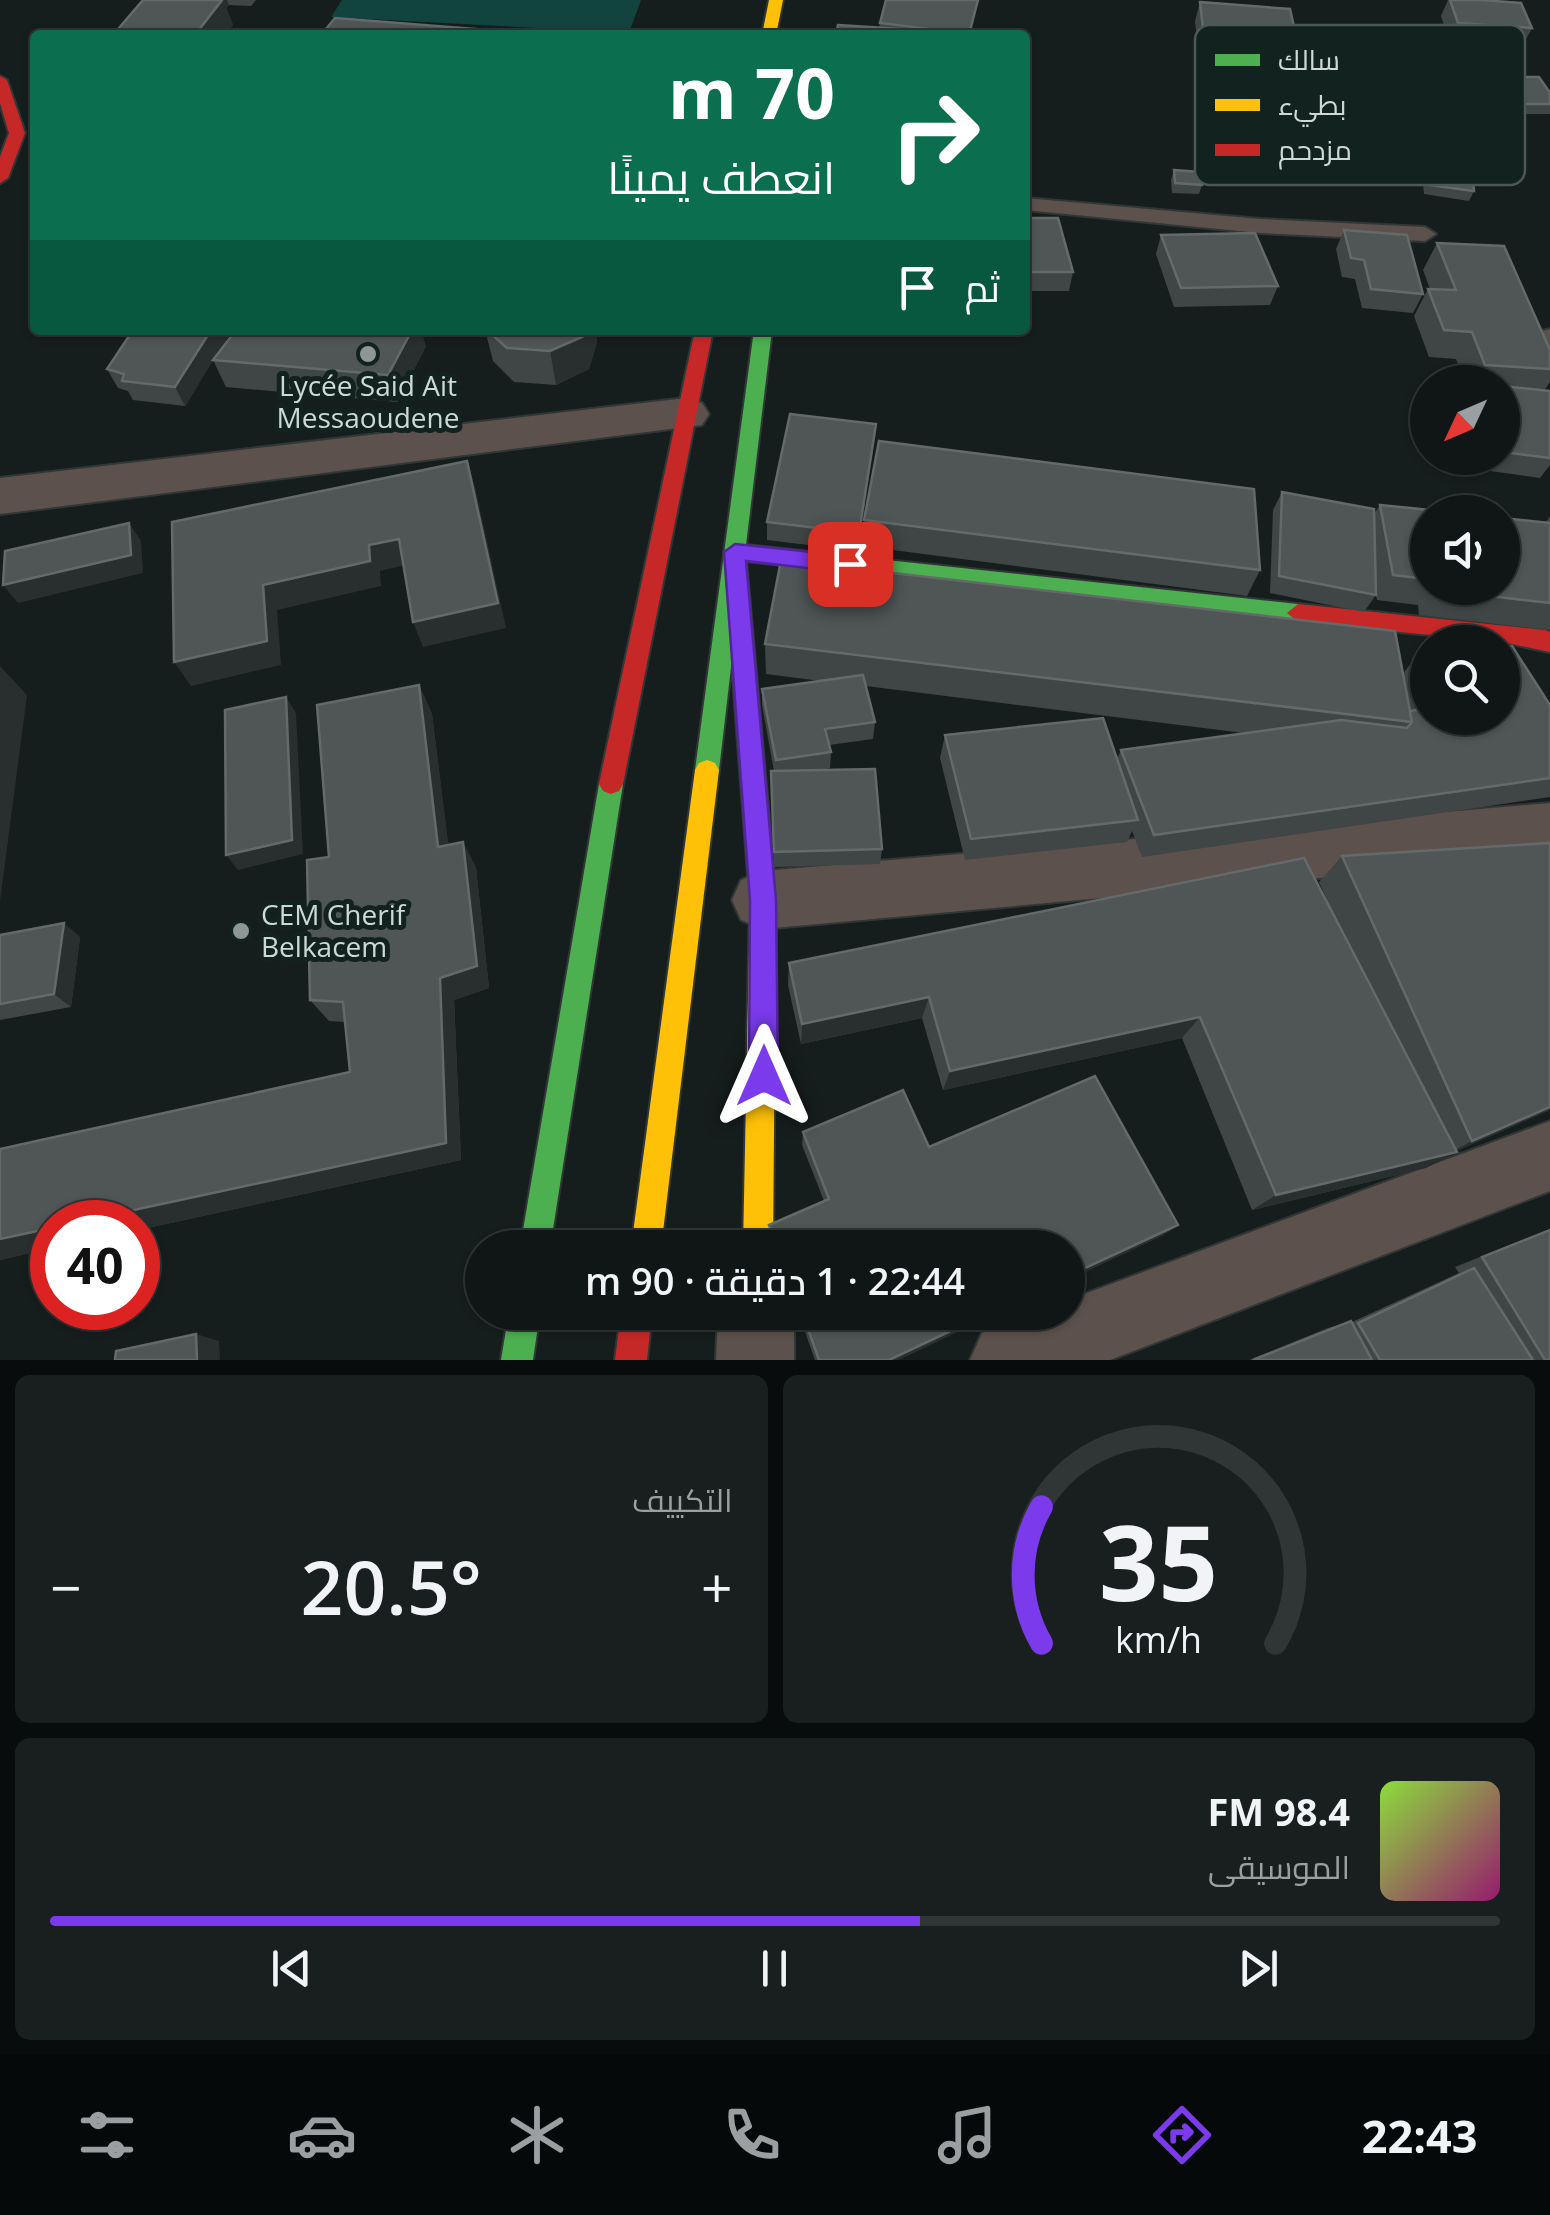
<!DOCTYPE html>
<html lang="ar">
<meta charset="utf-8">
<style>
:root{--surface:#101616;--page:#191f1f;--text:#f1f3f6;--muted:#9c9fa1;--line:#303535;--accent:#7c3aed}
body{margin:0;font-family:"Open Sans",Cairo,sans-serif;background:var(--page);color:var(--text);direction:rtl;height:100vh;display:flex;flex-direction:column;font-size:38px;white-space:nowrap}
*{box-sizing:border-box;margin:0}
p{font-size:32px;color:var(--muted)}
.icon{flex:none;width:55px;height:55px;fill:none;stroke:currentColor;stroke-width:2;stroke-linecap:round;stroke-linejoin:round}
.map{position:relative;height:1360px;overflow:hidden;direction:ltr}
.side{display:flex;flex-direction:column;gap:15px;padding:15px;background:#090c0c;flex:1}
.side>*{flex:none}
.banner{position:absolute;left:30px;top:30px;width:1000px;height:305px;border-radius:10px;box-shadow:0 2px 8px #0004,0 0 0 2px var(--line);direction:rtl;background:#0b6e4f;color:#fff;overflow:hidden}
.needle{width:65px;rotate:226deg}
.tools{position:absolute;left:1410px;top:365px;display:grid;gap:20px}
.tools a{display:grid;place-items:center;width:110px;height:110px;border-radius:50%;background:var(--surface);box-shadow:0 2px 8px #0004,0 0 0 2px var(--line);font-size:50px}
.speed{position:absolute;left:30px;top:1200px;display:flex;gap:20px;font-size:50px;font-weight:700;text-align:center}
.speed>*{display:grid;place-content:center;width:130px;height:130px;border-radius:50%;background:var(--surface);box-shadow:0 2px 8px #0004,0 0 0 2px var(--line);line-height:1}
.speed .limit{border:15px solid #d22;background:#fff;color:#111}
.pin{position:absolute;display:grid;place-items:center;width:85px;height:85px;color:#fff;margin:-42px;border-radius:20px;box-shadow:0 5px 15px #0006}
.me{position:absolute;width:110px;margin:-55px;rotate:0deg;stroke-linejoin:round;filter:drop-shadow(0 0 8px #0008)}
.turn{display:flex;align-items:center;gap:35px;height:210px;padding:0 30px;font-size:45px}
.turn .icon{width:130px;height:130px;stroke-width:2.5}
.turn b{display:block;font-size:70px;line-height:85px}
.then{display:flex;align-items:center;height:95px;padding:0 30px;background:#0003;gap:20px;font-size:38px}
.big{font-size:75px;font-weight:600;line-height:1.1}
.side .card{flex:1;display:flex;flex-direction:column;justify-content:center;gap:15px;min-width:0;padding:0 35px;border-radius:15px;background:var(--page)}
.side .dial{align-items:center;gap:0}
.dial svg{height:260px;overflow:visible;fill:none;stroke:var(--line);stroke-width:7;stroke-linecap:round;text-anchor:middle}
.dial text{fill:var(--text);stroke:none}
.song{display:flex;align-items:center;gap:30px}
.cover{width:120px;height:120px;border-radius:15px;background:linear-gradient(135deg,hsl(90 70% 55%),hsl(320 70% 35%))}
.played{height:10px;border-radius:5px;background:linear-gradient(90deg,var(--accent) 60%,var(--line) 60%)}
.keys{display:flex;justify-content:space-around;direction:ltr}
.heat{display:flex;justify-content:space-between;align-items:center;font-size:55px;direction:ltr}
.side .tiles{flex:1;display:grid;gap:15px;grid-template-columns:1fr 1fr}
.card:last-child{grid-column:span 2}
.trip{position:absolute;left:465px;top:1230px;width:620px;height:100px;border-radius:50px;background:var(--surface);box-shadow:0 2px 8px #0004,0 0 0 2px var(--line);font-weight:600;line-height:100px;text-align:center;direction:rtl}
.tab-bar{display:flex;height:160px;justify-content:space-around;align-items:center;background:#060909;color:var(--muted)}
.tab-bar .icon{width:70px;height:70px}
.tab-bar .selected{color:var(--accent)}
.tab-bar b{font-size:45px;color:var(--text)}
.map>svg:first-child{display:block}
.green{fill:#11443f}
.lines{fill:none;stroke-linecap:round;stroke-linejoin:round}
.lane-casing{stroke:#313736;stroke-width:4}
.street-casing{stroke:#313736;stroke-width:4}
.fast-casing{stroke:#313736;stroke-width:4}
.slow-casing{stroke:#313736;stroke-width:4}
.jam-casing{stroke:#313736;stroke-width:4}
.lane{fill:#5d514d;fill-rule:evenodd}
.street{fill:#5d514d;fill-rule:evenodd}
.fast{fill:#4caf50;fill-rule:evenodd}
.slow{fill:#ffc107;fill-rule:evenodd}
.jam{fill:#c62828;fill-rule:evenodd}
.wall{fill:#404645}
.shaded-wall{fill:#292f2e}
.building{fill:#4f5655;stroke:#636a69;stroke-width:2.5}
.route{fill:#7c3aed;stroke:#51269a;stroke-width:2.5}
.poi-dot{fill:#8e9795;stroke:#12221f;stroke-width:4}
.labels{text-anchor:middle;stroke-width:10;stroke-linejoin:round;paint-order:stroke}
.poi-label{font-size:28px;fill:#ced8d6;stroke:#12221f}
.key{fill:#12221f;stroke:#4a5956;stroke-width:2.5}
.key-label{font-size:28px;fill:#ced8d6}
</style>
<div class="map">
<svg width="1550" height="1360" viewBox="0 0 1550 1360">
<rect width="100%" height="100%" fill="#161e1d"/>
<!-- green -->
<path class="green" d="M 342,0 L 641,0 L 629,33 L 331,17 Z"/>
<g class="lines">
<!-- lane casing -->
<g class="lane-casing">
<path id="lane" d="M 1025,198 L 1260,219 L 1425,227 L 1436,234 L 1425,241 L 1260,233 L 1025,210 Z"/>
</g>
<!-- street casing -->
<g class="street-casing">
<g id="street">
<path d="M 1550,329 L 1550,359 L 1534,355 L 1528,345 L 1534,333 Z"/>
<path d="M 686,398 L 702,403 L 709,414 L 702,425 L 0,514 L 0,478 Z"/>
<path d="M 1550,803 L 1550,857 L 763,929 L 741,920 L 732,900 L 741,880 L 763,871 Z"/>
<path d="M 1550,1121 L 1550,1191 L 1110,1360 L 970,1360 L 982,1333 C 1014,1319 1032,1312 1068,1312 L 1068,1300 Z"/>
<path d="M 718,1312 L 794,1312 L 794,1360 L 716,1360 Z"/>
</g>
</g>
<!-- fast casing -->
<g class="fast-casing">
<g id="fast">
<path d="M 754,330 L 772,330 L 746,545 L 1298,604 L 1309,613 L 1298,622 L 746,561 L 760,718 L 756,725 L 748,728 L 740,725 L 736,718 L 732,659 L 719,770 L 715,777 L 707,780 L 699,777 L 695,770 Z"/>
<path d="M 611,774 L 619,777 L 623,784 L 550,1248 L 520,1248 L 599,784 L 603,777 Z"/>
<path d="M 509,1312 L 540,1312 L 533,1360 L 501,1360 Z"/>
</g>
</g>
<!-- slow casing -->
<g class="slow-casing">
<g id="slow">
<path d="M 769,0 L 783,0 L 776,35 L 762,35 Z"/>
<path d="M 748,708 L 756,711 L 760,718 L 776,900 L 773,1248 L 743,1248 L 750,900 L 736,718 L 740,711 Z"/>
<path d="M 707,760 L 715,763 L 719,770 L 661,1248 L 631,1248 L 695,770 L 699,763 Z"/>
</g>
</g>
<!-- jam casing -->
<g class="jam-casing">
<g id="jam">
<path d="M 0,76 L 7,80 L 25,133 L 8,178 L 0,183 L 0,157 L 9,133 L 0,103 Z"/>
<path d="M 695,330 L 713,330 L 623,784 L 619,791 L 611,794 L 603,791 L 599,784 Z"/>
<path d="M 1298,604 L 1545,630 L 1550,632 L 1550,652 L 1502,642 L 1298,622 L 1287,613 Z"/>
<path d="M 621,1312 L 652,1312 L 647,1360 L 615,1360 Z"/>
</g>
</g>
<!-- lane -->
<use href="#lane" class="lane"/>
<!-- street -->
<use href="#street" class="street"/>
<!-- fast -->
<use href="#fast" class="fast"/>
<!-- slow -->
<use href="#slow" class="slow"/>
<!-- jam -->
<use href="#jam" class="jam"/>
</g>
<!-- wall -->
<g class="wall">
<path d="M 143,0 L 256,0 L 251,6 L 229,5 L 226,8 L 233,25 Z"/>
<path d="M 978,0 L 971,35 L 836,35 L 879,28 L 880,23 Z"/>
<path d="M 1448,0 L 1481,0 L 1532,28 L 1522,47 L 1449,41 L 1441,16 Z"/>
<path d="M 1200,2 L 1294,27 L 1288,45 L 1280,45 L 1281,52 L 1275,70 L 1200,64 L 1195,21 Z"/>
<path d="M 1487,77 L 1550,93 L 1550,114 L 1499,114 L 1482,87 Z"/>
<path d="M 1174,170 L 1202,185 L 1199,194 L 1172,193 L 1171,180 Z"/>
<path d="M 1428,173 L 1474,191 L 1469,201 L 1424,194 L 1423,183 Z"/>
<path d="M 1025,218 L 1073,272 L 1069,291 L 1025,291 Z"/>
<path d="M 1344,230 L 1423,294 L 1413,313 L 1362,308 L 1355,279 L 1342,277 L 1336,249 Z"/>
<path d="M 1161,235 L 1278,286 L 1270,305 L 1174,307 L 1156,254 Z"/>
<path d="M 1437,243 L 1550,350 L 1550,382 L 1544,391 L 1550,391 L 1550,465 L 1540,478 L 1483,470 L 1480,458 L 1502,458 L 1502,382 L 1465,382 L 1456,359 L 1429,357 L 1414,316 L 1428,289 L 1430,289 L 1423,270 Z"/>
<path d="M 133,330 L 232,330 L 215,357 L 426,346 L 397,402 L 226,387 L 213,360 L 185,406 L 133,400 L 128,391 L 118,388 L 107,369 Z"/>
<path d="M 485,330 L 596,330 L 597,342 L 589,369 L 556,385 L 514,382 L 493,361 Z"/>
<path d="M 876,424 L 858,551 L 767,540 L 767,522 Z"/>
<path d="M 1282,492 L 1374,514 L 1380,505 L 1428,512 L 1428,588 L 1502,588 L 1550,516 L 1550,630 L 1419,615 L 1418,605 L 1377,600 L 1376,595 L 1364,612 L 1270,593 L 1273,510 Z"/>
<path d="M 864,520 L 1260,570 L 1247,596 L 862,546 Z"/>
<path d="M 765,644 L 1403,674 L 1414,659 L 1428,657 L 1428,718 L 1550,705 L 1550,797 L 1142,857 L 1132,831 L 1127,842 L 965,860 L 940,758 L 945,735 L 1117,759 L 1121,750 L 1244,733 L 866,686 L 875,722 L 873,739 L 829,745 L 831,752 L 830,768 L 818,770 L 882,849 L 880,864 L 774,867 L 771,771 L 774,771 L 762,705 L 762,689 L 821,681 L 766,674 Z"/>
<path d="M 419,685 L 432,714 L 448,845 L 463,842 L 476,868 L 489,988 L 454,1000 L 461,1160 L 138,1230 L 138,1222 L 52,1222 L 52,1248 L 0,1260 L 0,1149 L 350,1072 L 345,1022 L 329,1021 L 310,1000 L 329,857 Z"/>
<path d="M 1342,856 L 1550,1110 L 1456,1151 L 1426,1168 L 1252,1210 L 1182,1038 L 943,1090 L 922,1018 L 801,1044 L 788,985 L 789,963 L 1335,918 L 1319,882 Z"/>
<path d="M 0,935 L 80,937 L 71,1007 L 0,1020 Z"/>
<path d="M 803,1132 L 929,1147 L 1178,1225 L 1163,1235 L 1068,1280 L 1068,1248 L 774,1248 L 770,1236 L 769,1225 L 824,1201 L 802,1145 Z"/>
<path d="M 1550,1229 L 1550,1360 L 1249,1360 L 1328,1328 L 1351,1321 L 1352,1322 L 1459,1273 L 1455,1267 Z"/>
<path d="M 798,1312 L 999,1312 L 898,1360 L 815,1360 Z"/>
</g>
<!-- shaded-wall -->
<g class="shaded-wall">
<path d="M 204,0 L 227,0 L 229,5 L 226,8 L 233,25 L 226,35 L 195,35 Z"/>
<path d="M 978,0 L 971,35 L 968,35 Z"/>
<path d="M 211,330 L 232,330 L 185,406 L 175,387 Z"/>
<path d="M 412,330 L 421,330 L 426,346 L 397,402 L 388,375 Z"/>
<path d="M 586,330 L 596,330 L 597,342 L 589,369 L 556,385 L 550,351 Z"/>
<path d="M 876,424 L 874,443 L 858,551 L 859,533 Z"/>
<path d="M 467,461 L 475,487 L 506,628 L 423,647 L 413,622 Z"/>
<path d="M 129,523 L 141,541 L 143,573 L 18,603 L 3,585 Z"/>
<path d="M 399,539 L 409,564 L 380,571 L 381,586 L 277,610 L 281,665 L 191,686 L 174,662 L 263,585 L 369,545 Z"/>
<path d="M 0,666 L 27,695 L 0,901 Z"/>
<path d="M 419,685 L 432,714 L 452,873 L 438,847 Z"/>
<path d="M 286,697 L 296,713 L 303,854 L 238,870 L 226,855 Z"/>
<path d="M 463,842 L 476,868 L 489,988 L 454,1000 L 461,1160 L 138,1230 L 138,1222 L 78,1222 L 446,1143 L 440,978 Z"/>
<path d="M 64,923 L 80,937 L 71,1007 L 54,994 Z"/>
<path d="M 929,997 L 922,1018 L 801,1044 L 802,1024 Z"/>
<path d="M 1200,1017 L 1182,1038 L 943,1090 L 950,1071 Z"/>
<path d="M 1550,1107 L 1550,1110 L 1452,1153 L 1457,1152 L 1426,1168 L 1252,1210 L 1276,1195 L 1448,1154 L 1472,1141 Z"/>
<path d="M 1178,1225 L 1163,1235 L 1068,1280 L 1068,1276 Z"/>
<path d="M 52,1228 L 52,1248 L 0,1260 L 0,1239 Z"/>
<path d="M 991,1312 L 999,1312 L 898,1360 L 889,1360 Z"/>
<path d="M 196,1334 L 219,1341 L 220,1360 L 197,1360 Z"/>
</g>
<!-- building -->
<g class="building">
<path d="M 143,0 L 222,0 L 195,35 L 113,35 Z"/>
<path d="M 886,0 L 978,0 L 969,34 L 880,23 Z"/>
<path d="M 1450,0 L 1481,0 L 1521,3 L 1532,28 L 1458,23 Z"/>
<path d="M 1200,2 L 1290,9 L 1294,27 L 1276,25 L 1281,52 L 1205,46 Z"/>
<path d="M 335,18 L 489,30 L 486,35 L 321,35 Z"/>
<path d="M 838,25 L 933,31 L 932,35 L 836,35 Z"/>
<path d="M 647,30 L 650,35 L 632,35 L 636,31 Z"/>
<path d="M 1487,77 L 1539,77 L 1550,93 L 1550,104 L 1504,104 Z"/>
<path d="M 1174,170 L 1200,172 L 1202,185 L 1175,183 Z"/>
<path d="M 1428,173 L 1473,179 L 1474,191 L 1429,185 Z"/>
<path d="M 1025,218 L 1058,218 L 1073,272 L 1025,272 Z"/>
<path d="M 1344,230 L 1407,235 L 1423,294 L 1371,289 L 1364,260 L 1351,258 Z"/>
<path d="M 1255,233 L 1278,286 L 1181,288 L 1161,235 Z"/>
<path d="M 1437,243 L 1504,246 L 1550,350 L 1550,369 L 1485,365 L 1472,332 L 1444,330 L 1428,289 L 1456,290 Z"/>
<path d="M 133,330 L 211,330 L 175,387 L 122,381 L 124,374 L 107,369 Z"/>
<path d="M 236,330 L 412,330 L 388,375 L 213,360 Z"/>
<path d="M 487,330 L 586,330 L 584,336 L 550,351 L 507,348 Z"/>
<path d="M 1502,386 L 1550,391 L 1550,458 L 1502,452 Z"/>
<path d="M 790,414 L 876,424 L 859,533 L 767,522 Z"/>
<path d="M 879,441 L 1254,489 L 1260,570 L 864,520 Z"/>
<path d="M 467,461 L 498,603 L 413,622 L 399,539 L 369,545 L 370,561 L 263,585 L 267,641 L 174,662 L 172,522 Z"/>
<path d="M 1282,492 L 1374,509 L 1376,595 L 1279,576 Z"/>
<path d="M 1380,505 L 1451,512 L 1428,512 L 1428,579 L 1393,575 Z"/>
<path d="M 1502,518 L 1550,523 L 1550,603 L 1437,590 L 1437,588 L 1502,588 Z"/>
<path d="M 129,523 L 131,555 L 3,585 L 5,551 Z"/>
<path d="M 781,560 L 1395,631 L 1412,722 L 765,644 Z"/>
<path d="M 1512,646 L 1550,705 L 1550,778 L 1154,835 L 1121,750 L 1341,720 L 1407,728 L 1412,722 L 1410,711 L 1428,708 L 1428,718 L 1502,718 L 1502,647 Z"/>
<path d="M 1428,657 L 1428,681 L 1414,659 Z"/>
<path d="M 863,675 L 875,722 L 825,729 L 831,752 L 776,760 L 762,689 Z"/>
<path d="M 419,685 L 438,847 L 463,842 L 477,966 L 440,978 L 446,1143 L 78,1222 L 52,1222 L 52,1228 L 0,1239 L 0,1149 L 350,1072 L 343,1002 L 310,1000 L 307,860 L 329,857 L 317,705 Z"/>
<path d="M 286,697 L 292,840 L 226,855 L 225,710 Z"/>
<path d="M 1103,718 L 1138,820 L 971,839 L 945,735 Z"/>
<path d="M 875,769 L 882,849 L 774,852 L 771,771 Z"/>
<path d="M 1550,843 L 1550,1107 L 1472,1141 L 1342,856 Z"/>
<path d="M 1304,858 L 1457,1152 L 1276,1195 L 1200,1017 L 950,1071 L 929,997 L 802,1024 L 789,963 Z"/>
<path d="M 64,923 L 54,994 L 0,1004 L 0,935 Z"/>
<path d="M 1095,1076 L 1178,1225 L 1068,1276 L 1068,1248 L 778,1248 L 769,1225 L 829,1199 L 803,1132 L 903,1090 L 929,1147 Z"/>
<path d="M 1550,1230 L 1550,1360 L 1545,1360 L 1482,1257 Z"/>
<path d="M 1474,1268 L 1533,1360 L 1380,1360 L 1358,1323 Z"/>
<path d="M 802,1312 L 991,1312 L 889,1360 L 819,1360 Z"/>
<path d="M 1351,1321 L 1372,1360 L 1253,1360 Z"/>
<path d="M 196,1334 L 197,1360 L 115,1360 L 116,1351 Z"/>
</g>
<!-- route -->
<path class="route" d="M 735,544 L 850,556 L 861,564 L 850,573 L 746,561 L 776,900 L 778,1076 L 773,1086 L 764,1090 L 754,1086 L 749,1076 L 750,900 L 724,552 Z"/>
<!-- markers -->
<g class="poi-dot">
<circle cx="368" cy="354" r="10"/>
<circle cx="241" cy="931" r="10"/>
</g>
<g class="labels">
<!-- poi labels -->
<g class="poi-label">
<text x="368" y="396">Lycée Said Ait<tspan x="368" dy="32">Messaoudene</tspan></text>
<text x="261" y="925" text-anchor="start">CEM Cherif<tspan x="261" dy="32">Belkacem</tspan></text>
</g>
</g>
<!-- legend -->
<rect x="1195" y="25" width="330" height="160" rx="15" class="key"/>
<rect x="1215" y="54" width="45" height="12" fill="#4caf50"/>
<rect x="1215" y="99" width="45" height="12" fill="#ffc107"/>
<rect x="1215" y="144" width="45" height="12" fill="#c62828"/>
<g class="key-label">
<text x="1278" y="70">سالك</text>
<text x="1278" y="115">بطيء</text>
<text x="1278" y="160">مزدحم</text>
</g>
</svg>
<div class="tools">
<a><svg class="needle" viewBox="-14 -14 28 28"><path d="M0-13l5 13h-10z" fill="#e53935"/><path d="M0 13l5-13h-10z" fill="#9c9fa1"/></svg></a>
<a><svg class="icon" aria-label="sound" viewBox="0 0 24 24"><path d="M4 9h4l5-4v14l-5-4H4zM17 9q2 3 0 6"/></svg></a>
<a><svg class="icon" aria-label="search" viewBox="0 0 24 24"><circle cx="10" cy="10" r="6"/><path d="M15 15l6 6"/></svg></a>
</div>
<div class="speed"><div class="limit">40</div></div>
<div class="pin" style="left:850px;top:564px;background:#d93025"><svg class="icon" aria-label="arrive" viewBox="0 0 24 24"><path d="M6 21V4h12l-3 4 3 4H6"/></svg></div>
<svg class="me" style="left:764px;top:1076px" viewBox="-20 -20 40 40"><path d="M0-17L14 15 0 8-14 15z" fill="#7c3aed" stroke="#fff" stroke-width="4"/></svg>
<div class="trip">22:44 · 1 دقيقة · 90 m</div>
<div class="banner">
<div class="turn"><svg class="icon" aria-label="right" viewBox="0 0 24 24"><path d="M7 20v-9h11M14 6l5 5-5 5"/></svg><div><b>70 m</b>انعطف يمينًا</div></div>
<div class="then">ثم<svg class="icon" aria-label="arrive" viewBox="0 0 24 24"><path d="M6 21V4h12l-3 4 3 4H6"/></svg></div>
</div>
</div>
<section class="side">
<div class="tiles">
<div class="card dial"><svg viewBox="0 0 100 80">
<path d="M14 69A42 42 0 1 1 86 69"/>
<path d="M14 69A42 42 0 0 1 14 27" stroke="#7c3aed"/>
<text x="50" y="56" font-size="32" font-weight="700">35</text>
<text x="50" y="72" font-size="11">km/h</text>
</svg></div>
<div class="card"><p>التكييف</p>
<div class="heat"><a>−</a><b class="big">20.5°</b><a>+</a></div>
</div>
<div class="card">
<div class="song"><i class="cover"></i><div><b>98.4 FM</b><p>الموسيقى</p></div></div>
<div class="played"></div>
<div class="keys"><svg class="icon" aria-label="previous" viewBox="0 0 24 24"><path d="M18 5L8 12l10 7zM5 5v14"/></svg><svg class="icon" aria-label="pause" viewBox="0 0 24 24"><path d="M8 5v14M16 5v14"/></svg><svg class="icon" aria-label="next" viewBox="0 0 24 24"><path d="M6 5l10 7-10 7zM19 5v14"/></svg></div>
</div>
</div>
</section>
<nav class="tab-bar">
<b>22:43</b>
<svg class="icon selected" aria-label="directions" viewBox="0 0 24 24"><path d="M12 3l9 9-9 9-9-9zM9 14v-3h6M13 9l2 2-2 2"/></svg>
<svg class="icon" aria-label="music" viewBox="0 0 24 24"><path d="M9 18V5l10-2v13"/><circle cx="6" cy="18" r="3"/><circle cx="16" cy="16" r="3"/></svg>
<svg class="icon" aria-label="phone" viewBox="0 0 24 24"><path d="M5 4h4l2 5-3 2q2 4 5 5l2-3 5 2v4C11 20 4 13 5 4z"/></svg>
<svg class="icon" aria-label="climate" viewBox="0 0 24 24"><path d="M12 3v18M4 7l16 10M4 17L20 7"/></svg>
<svg class="icon" aria-label="car" viewBox="0 0 24 24"><path d="M5 17H2v-5l4-1 3-4h7l3 4 3 1v5h-3M9 17h6M6 11h13"/><circle cx="7" cy="17" r="2"/><circle cx="17" cy="17" r="2"/></svg>
<svg class="icon" aria-label="filters" viewBox="0 0 24 24"><path d="M4 7h16M4 17h16"/><circle cx="9" cy="7" r="2"/><circle cx="15" cy="17" r="2"/></svg>
</nav>
